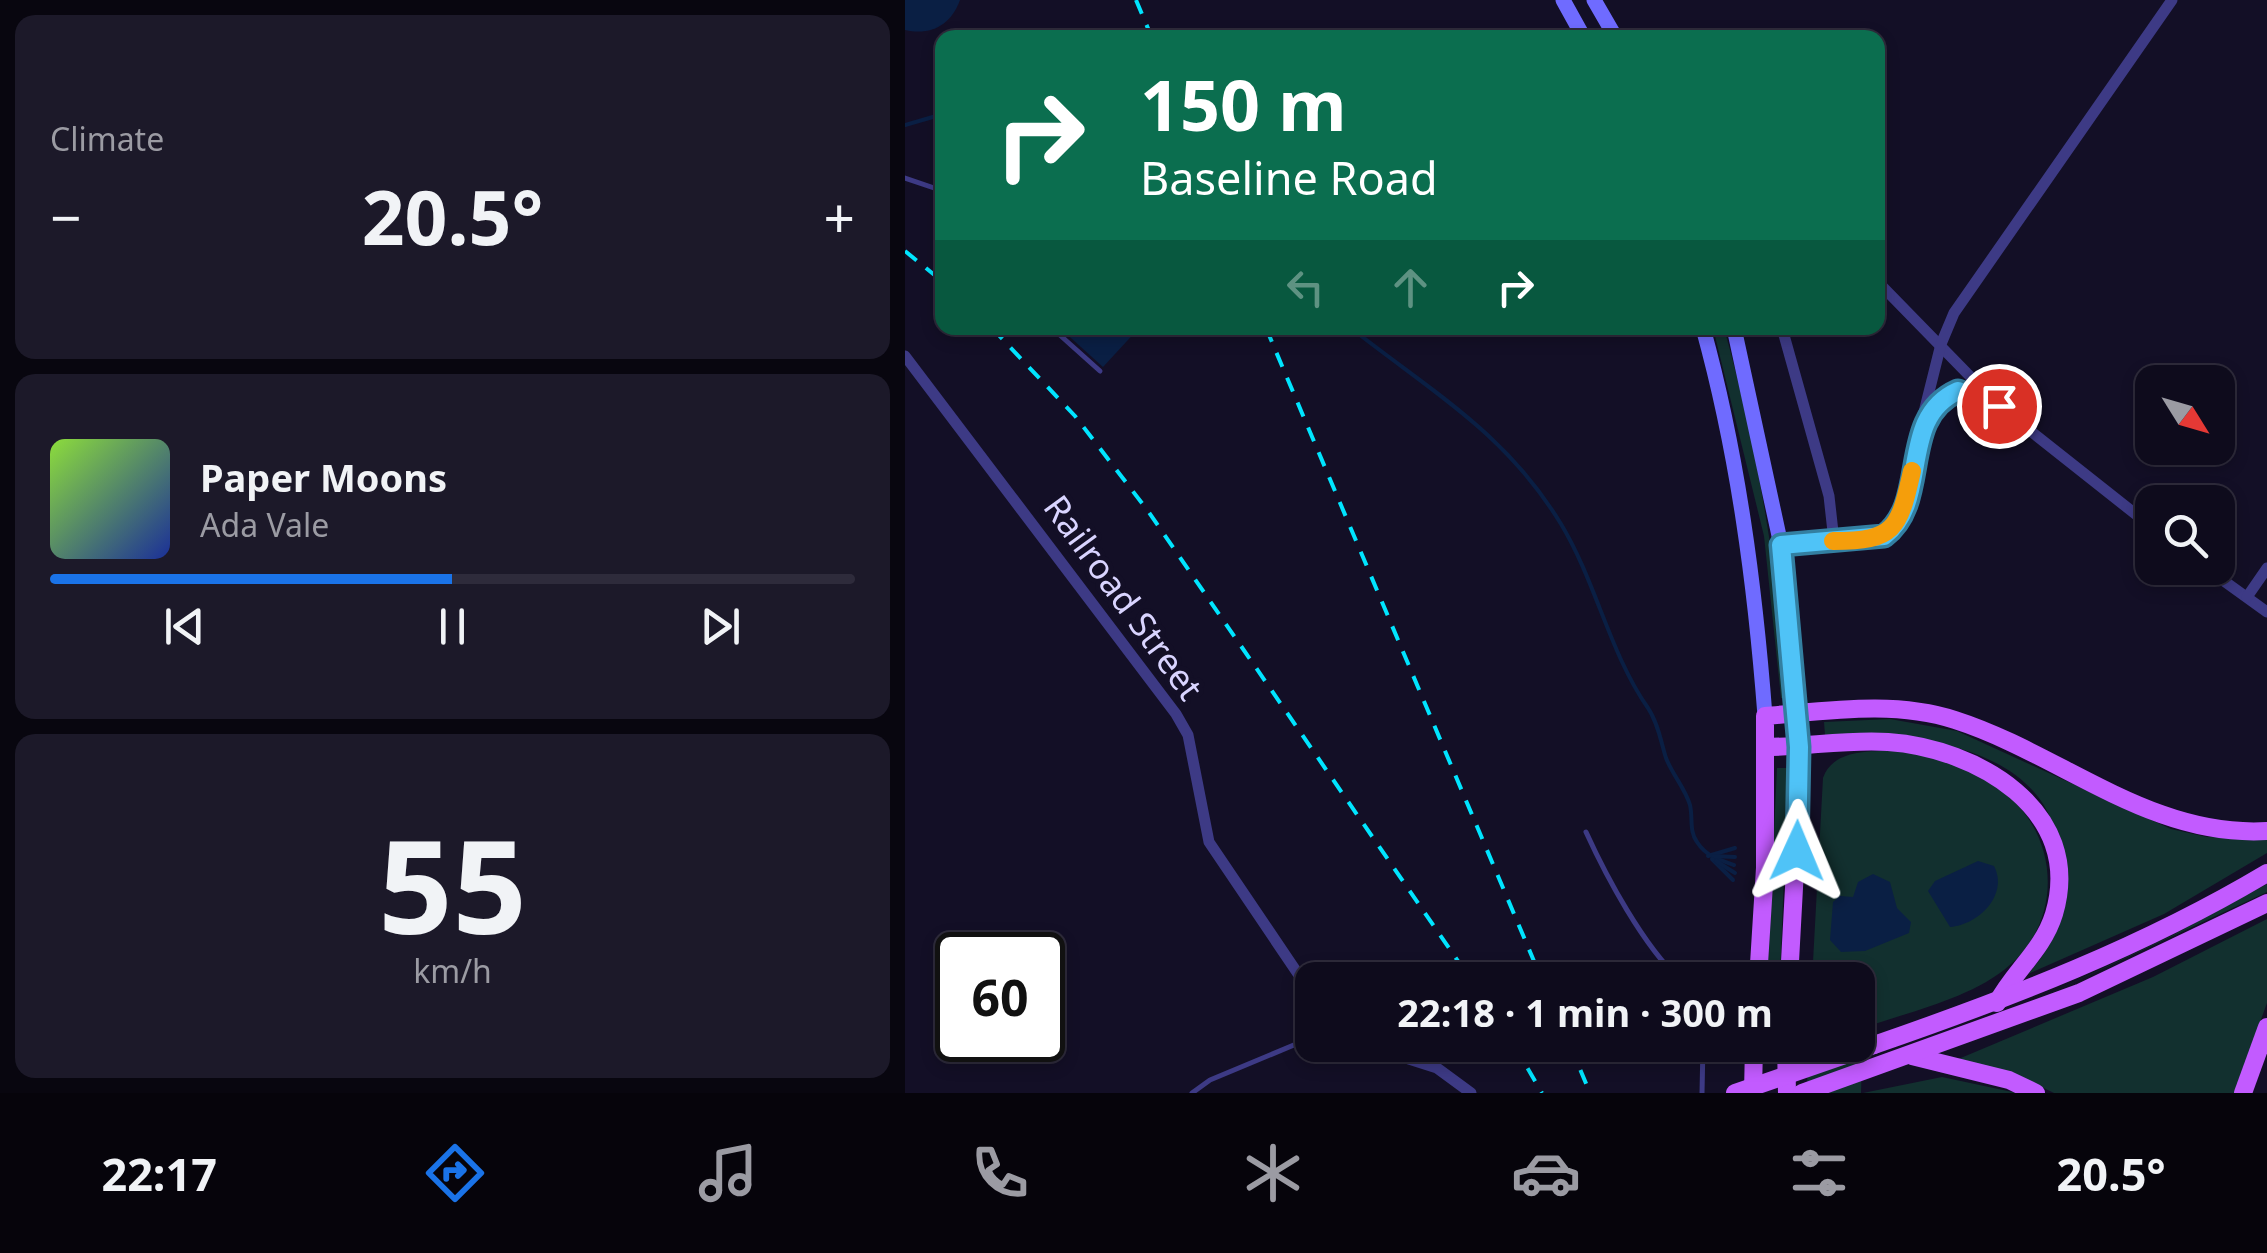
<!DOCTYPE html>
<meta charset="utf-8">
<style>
:root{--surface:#0e0b1c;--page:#1c1929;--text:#f1f3f6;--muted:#9b9ba3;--line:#2e2b3b;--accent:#1a73e8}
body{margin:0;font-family:"Noto Sans",sans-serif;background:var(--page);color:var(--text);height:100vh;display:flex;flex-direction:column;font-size:38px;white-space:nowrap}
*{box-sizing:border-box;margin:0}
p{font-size:32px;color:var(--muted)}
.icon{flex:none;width:55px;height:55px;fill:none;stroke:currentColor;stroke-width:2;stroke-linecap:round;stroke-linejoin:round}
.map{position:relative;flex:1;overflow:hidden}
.sheet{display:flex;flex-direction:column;gap:15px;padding:15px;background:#08060f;width:905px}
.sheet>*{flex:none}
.top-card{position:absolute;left:30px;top:30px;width:950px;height:305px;border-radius:20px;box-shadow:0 5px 15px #0003,0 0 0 2px var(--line);background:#0b6e4f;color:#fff;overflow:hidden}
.needle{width:65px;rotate:127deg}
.buttons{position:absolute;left:1230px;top:365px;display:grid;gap:20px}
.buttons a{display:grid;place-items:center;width:100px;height:100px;border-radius:20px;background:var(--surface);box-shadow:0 5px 15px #0003,0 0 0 2px var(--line);font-size:50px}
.speed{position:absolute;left:30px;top:932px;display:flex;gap:20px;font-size:50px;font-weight:700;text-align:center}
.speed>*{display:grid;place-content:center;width:130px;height:130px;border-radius:50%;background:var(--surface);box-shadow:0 5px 15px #0003,0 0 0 2px var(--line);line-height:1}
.speed .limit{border:5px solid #111;border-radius:15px;background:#fff;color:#111}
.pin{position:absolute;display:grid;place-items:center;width:85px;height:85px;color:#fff;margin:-42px;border:5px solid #fff;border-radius:50%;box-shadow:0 2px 10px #0007}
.me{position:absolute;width:110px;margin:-55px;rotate:1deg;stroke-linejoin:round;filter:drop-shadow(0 0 8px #0008)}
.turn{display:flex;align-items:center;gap:35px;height:210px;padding:0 40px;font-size:45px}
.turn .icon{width:130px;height:130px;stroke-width:2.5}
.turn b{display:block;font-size:70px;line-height:85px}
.lanes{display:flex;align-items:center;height:95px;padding:0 40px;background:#0003;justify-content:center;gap:50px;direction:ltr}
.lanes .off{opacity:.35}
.big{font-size:75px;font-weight:700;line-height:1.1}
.sheet .widget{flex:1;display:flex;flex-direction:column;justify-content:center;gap:15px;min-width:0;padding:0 35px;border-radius:20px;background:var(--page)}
.sheet .dial{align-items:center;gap:0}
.dial b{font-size:130px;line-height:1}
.song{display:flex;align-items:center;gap:30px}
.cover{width:120px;height:120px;border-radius:15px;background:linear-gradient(135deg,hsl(90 70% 55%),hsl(230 70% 35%))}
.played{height:10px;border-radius:5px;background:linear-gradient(90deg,var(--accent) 50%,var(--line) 50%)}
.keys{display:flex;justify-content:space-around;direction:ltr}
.heat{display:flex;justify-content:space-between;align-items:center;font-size:55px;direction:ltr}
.trip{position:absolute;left:390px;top:962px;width:580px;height:100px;border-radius:20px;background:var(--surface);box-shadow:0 5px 15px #0003,0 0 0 2px var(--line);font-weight:700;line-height:100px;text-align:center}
.dock{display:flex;height:160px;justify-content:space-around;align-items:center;background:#06040b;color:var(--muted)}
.dock .icon{width:70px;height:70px}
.dock .on{color:var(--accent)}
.dock b{font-size:45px;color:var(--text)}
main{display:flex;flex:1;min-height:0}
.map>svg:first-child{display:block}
.green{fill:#12302f}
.water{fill:#0a1f44}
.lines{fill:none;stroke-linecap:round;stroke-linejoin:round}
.stream{stroke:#0a1f44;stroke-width:4}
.service{stroke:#3d3a85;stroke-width:5}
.minor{stroke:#3d3a85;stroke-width:11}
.secondary{stroke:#6f6bff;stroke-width:15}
.primary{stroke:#c25bff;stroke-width:18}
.rail{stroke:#00e5ff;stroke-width:4;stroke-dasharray:15 12;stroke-linecap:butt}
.primary-bridge{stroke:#c25bff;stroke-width:18}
.route-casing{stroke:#337fa1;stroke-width:25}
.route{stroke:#4fc3f7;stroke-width:18}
.slow{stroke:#f59e0b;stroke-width:18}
.labels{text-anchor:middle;stroke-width:10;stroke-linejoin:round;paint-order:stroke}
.street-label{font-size:35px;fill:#d9d4ff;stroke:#130f26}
</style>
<main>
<section class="sheet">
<div class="widget"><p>Climate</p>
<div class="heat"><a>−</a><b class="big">20.5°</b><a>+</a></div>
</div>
<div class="widget">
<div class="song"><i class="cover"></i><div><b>Paper Moons</b><p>Ada Vale</p></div></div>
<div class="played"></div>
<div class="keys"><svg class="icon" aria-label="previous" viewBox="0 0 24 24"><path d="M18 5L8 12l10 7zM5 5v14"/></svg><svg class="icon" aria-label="pause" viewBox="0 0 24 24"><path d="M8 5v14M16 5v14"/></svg><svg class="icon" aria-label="next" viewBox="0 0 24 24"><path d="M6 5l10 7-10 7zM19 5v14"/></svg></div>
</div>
<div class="widget dial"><b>55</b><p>km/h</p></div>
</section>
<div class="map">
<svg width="1362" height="1093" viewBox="0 0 1362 1093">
<rect width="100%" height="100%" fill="#130f26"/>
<!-- green -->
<g class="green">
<path d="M 808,328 L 819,328 C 853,449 873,572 882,698 L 876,698 L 859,536 Z"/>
<path d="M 985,719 L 1052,731 L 1266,829 L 1302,837 L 1362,838 L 1362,853 L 1259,914 L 1123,974 C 1156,937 1157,916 1152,870 C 1151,856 1152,837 1148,824 C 1117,740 993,733 920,735 L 919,722 Z"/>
<path d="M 992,751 C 1031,757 1074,769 1104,796 C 1157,844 1156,926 1099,970 C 1060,1000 1003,1012 958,1028 L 956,1093 L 902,1093 L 903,1045 L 952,1045 L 952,980 L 907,980 L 918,778 C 928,749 965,751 992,751 Z"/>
<path d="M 872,768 L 883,768 L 875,980 L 862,980 Z"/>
<path d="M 1362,884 L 1362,892 L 1129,1001 L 1268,935 Z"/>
<path d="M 1362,919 L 1362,1003 L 1329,1093 L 1149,1093 L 1105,1072 L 1051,1060 L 1248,977 Z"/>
<path d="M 1037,1077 L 1112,1093 L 958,1093 Z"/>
</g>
<!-- water -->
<g class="water">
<path d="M 0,0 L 55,0 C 46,25 26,36 0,30 Z"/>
<path d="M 155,328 L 234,328 L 198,367 Z"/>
<path d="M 1073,861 L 1089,866 C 1104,895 1073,925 1045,927 L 1023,891 L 1030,881 Z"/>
<path d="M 968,874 L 985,882 L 992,908 L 1006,922 L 1004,933 L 960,951 L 936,952 L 925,940 L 928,902 L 935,896 L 948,897 L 953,882 Z"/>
</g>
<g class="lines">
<!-- stream -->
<g class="stream">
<path d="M 0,125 L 38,114"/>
<path d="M 446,328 C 527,392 600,432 656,524 C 691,582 705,654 743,708 C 753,723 756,742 761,758 C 767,774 780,788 785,805 C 788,818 784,831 792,842 C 801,856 814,860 829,865"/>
<path d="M 803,856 L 830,848"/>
<path d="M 808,856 L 830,857"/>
<path d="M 807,859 L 828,880"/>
<path d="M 811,861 L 830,873"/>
</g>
<!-- service -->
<g class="service">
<path d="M 0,178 L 38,191"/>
<path d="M 147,328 L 195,371"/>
<path d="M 681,832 C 702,878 738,945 775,980"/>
<path d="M 287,1093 L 305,1080 L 408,1037"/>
<path d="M 797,1093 L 798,1045"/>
</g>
<!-- minor -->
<g class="minor">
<path d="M 972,281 L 1094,406 L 1248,528"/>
<path d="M 877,328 L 924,496 L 929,541"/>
<path d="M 0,356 L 271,714 L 283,735 L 304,842 L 408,996"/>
<path d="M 1024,416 L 1040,397 L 1053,391 L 1083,400"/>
<path d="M 876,545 L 967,540 L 991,524 L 1036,344 L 1049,313 L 1267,0"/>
<path d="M 1301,568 L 1362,612"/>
<path d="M 1342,597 L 1362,568"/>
<path d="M 460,1045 L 532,1068 L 566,1093"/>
</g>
<!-- secondary -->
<g class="secondary">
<path d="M 658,0 L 679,38"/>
<path d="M 689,0 L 711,38"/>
<path d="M 798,328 C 833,455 850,585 860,716"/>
<path d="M 829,328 L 876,545 L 891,714"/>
</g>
<!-- primary -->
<g class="primary">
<path d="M 860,747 C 901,747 943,739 983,742 C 1071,748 1180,810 1149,914 C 1138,950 1109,971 1092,1003"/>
<path d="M 853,980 L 860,868 L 860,716 C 922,711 990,700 1050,720 C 1156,754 1245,838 1362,831"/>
<path d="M 884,980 L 891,851 L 891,714"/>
<path d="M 881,1045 L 882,1093"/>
<path d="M 969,1045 C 1105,998 1238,947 1362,873"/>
<path d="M 1007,1056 L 1104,1080 L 1131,1093"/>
<path d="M 848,1093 L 849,1045"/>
<path d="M 897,1093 L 1174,993 L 1362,903"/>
<path d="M 1338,1093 L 1362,1027"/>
</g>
<!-- rail -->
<g class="rail">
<path d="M 231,0 L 247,38"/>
<path d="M 0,251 L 38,282"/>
<path d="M 87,328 L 170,416 L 243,511 L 566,980"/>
<path d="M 361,328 L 637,980"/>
<path d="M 609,1045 L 637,1093"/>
<path d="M 665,1045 L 685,1093"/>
</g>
<!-- primary-bridge -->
<path class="primary-bridge" d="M 830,1093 L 969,1045"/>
</g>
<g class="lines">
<!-- route casing -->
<g class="route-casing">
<path id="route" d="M 892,851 L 894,747 L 876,545 L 979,536 C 1026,501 992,418 1053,391 L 1094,406"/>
</g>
<!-- route -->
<use href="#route" class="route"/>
<!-- slow -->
<path class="slow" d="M 928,541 C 990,541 994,529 1007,471"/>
</g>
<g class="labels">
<!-- street labels -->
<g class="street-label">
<text transform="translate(218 598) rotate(54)" y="12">Railroad Street</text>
</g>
</g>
</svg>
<div class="buttons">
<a><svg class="needle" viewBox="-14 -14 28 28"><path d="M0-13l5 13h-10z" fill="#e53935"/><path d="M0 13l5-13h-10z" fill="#9b9ba3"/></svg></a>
<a><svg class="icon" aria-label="search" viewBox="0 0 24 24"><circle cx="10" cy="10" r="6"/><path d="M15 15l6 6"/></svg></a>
</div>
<div class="speed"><div class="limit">60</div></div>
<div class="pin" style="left:1094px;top:406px;background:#d93025"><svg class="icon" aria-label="arrive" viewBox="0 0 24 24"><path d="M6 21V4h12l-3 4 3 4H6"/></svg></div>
<svg class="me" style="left:892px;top:851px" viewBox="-20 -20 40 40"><path d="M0-17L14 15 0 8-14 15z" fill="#4fc3f7" stroke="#fff" stroke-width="4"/></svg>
<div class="trip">22:18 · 1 min · 300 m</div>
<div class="top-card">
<div class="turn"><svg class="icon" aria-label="right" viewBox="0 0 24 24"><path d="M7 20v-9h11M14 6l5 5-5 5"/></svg><div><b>150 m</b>Baseline Road</div></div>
<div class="lanes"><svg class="icon off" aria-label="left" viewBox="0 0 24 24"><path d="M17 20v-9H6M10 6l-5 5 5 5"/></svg><svg class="icon off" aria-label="ahead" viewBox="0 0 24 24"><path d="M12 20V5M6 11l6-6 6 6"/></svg><svg class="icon" aria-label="right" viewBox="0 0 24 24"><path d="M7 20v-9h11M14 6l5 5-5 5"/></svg></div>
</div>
</div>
</main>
<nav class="dock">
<b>22:17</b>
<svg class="icon on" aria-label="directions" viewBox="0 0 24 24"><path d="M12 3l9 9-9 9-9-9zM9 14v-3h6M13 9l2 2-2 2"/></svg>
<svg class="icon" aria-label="music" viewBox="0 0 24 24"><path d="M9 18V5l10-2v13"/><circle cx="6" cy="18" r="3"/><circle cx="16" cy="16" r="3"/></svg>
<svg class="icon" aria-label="phone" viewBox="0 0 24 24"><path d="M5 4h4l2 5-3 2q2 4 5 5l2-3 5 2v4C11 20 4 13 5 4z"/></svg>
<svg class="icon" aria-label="climate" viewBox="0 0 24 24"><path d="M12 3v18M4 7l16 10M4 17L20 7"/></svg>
<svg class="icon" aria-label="car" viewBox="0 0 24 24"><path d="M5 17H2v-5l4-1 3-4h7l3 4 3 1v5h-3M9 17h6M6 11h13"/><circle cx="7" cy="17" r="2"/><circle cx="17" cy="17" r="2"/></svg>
<svg class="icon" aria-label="filters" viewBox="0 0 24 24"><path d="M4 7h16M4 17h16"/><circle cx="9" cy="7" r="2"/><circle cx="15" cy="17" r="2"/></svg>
<b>20.5°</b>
</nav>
